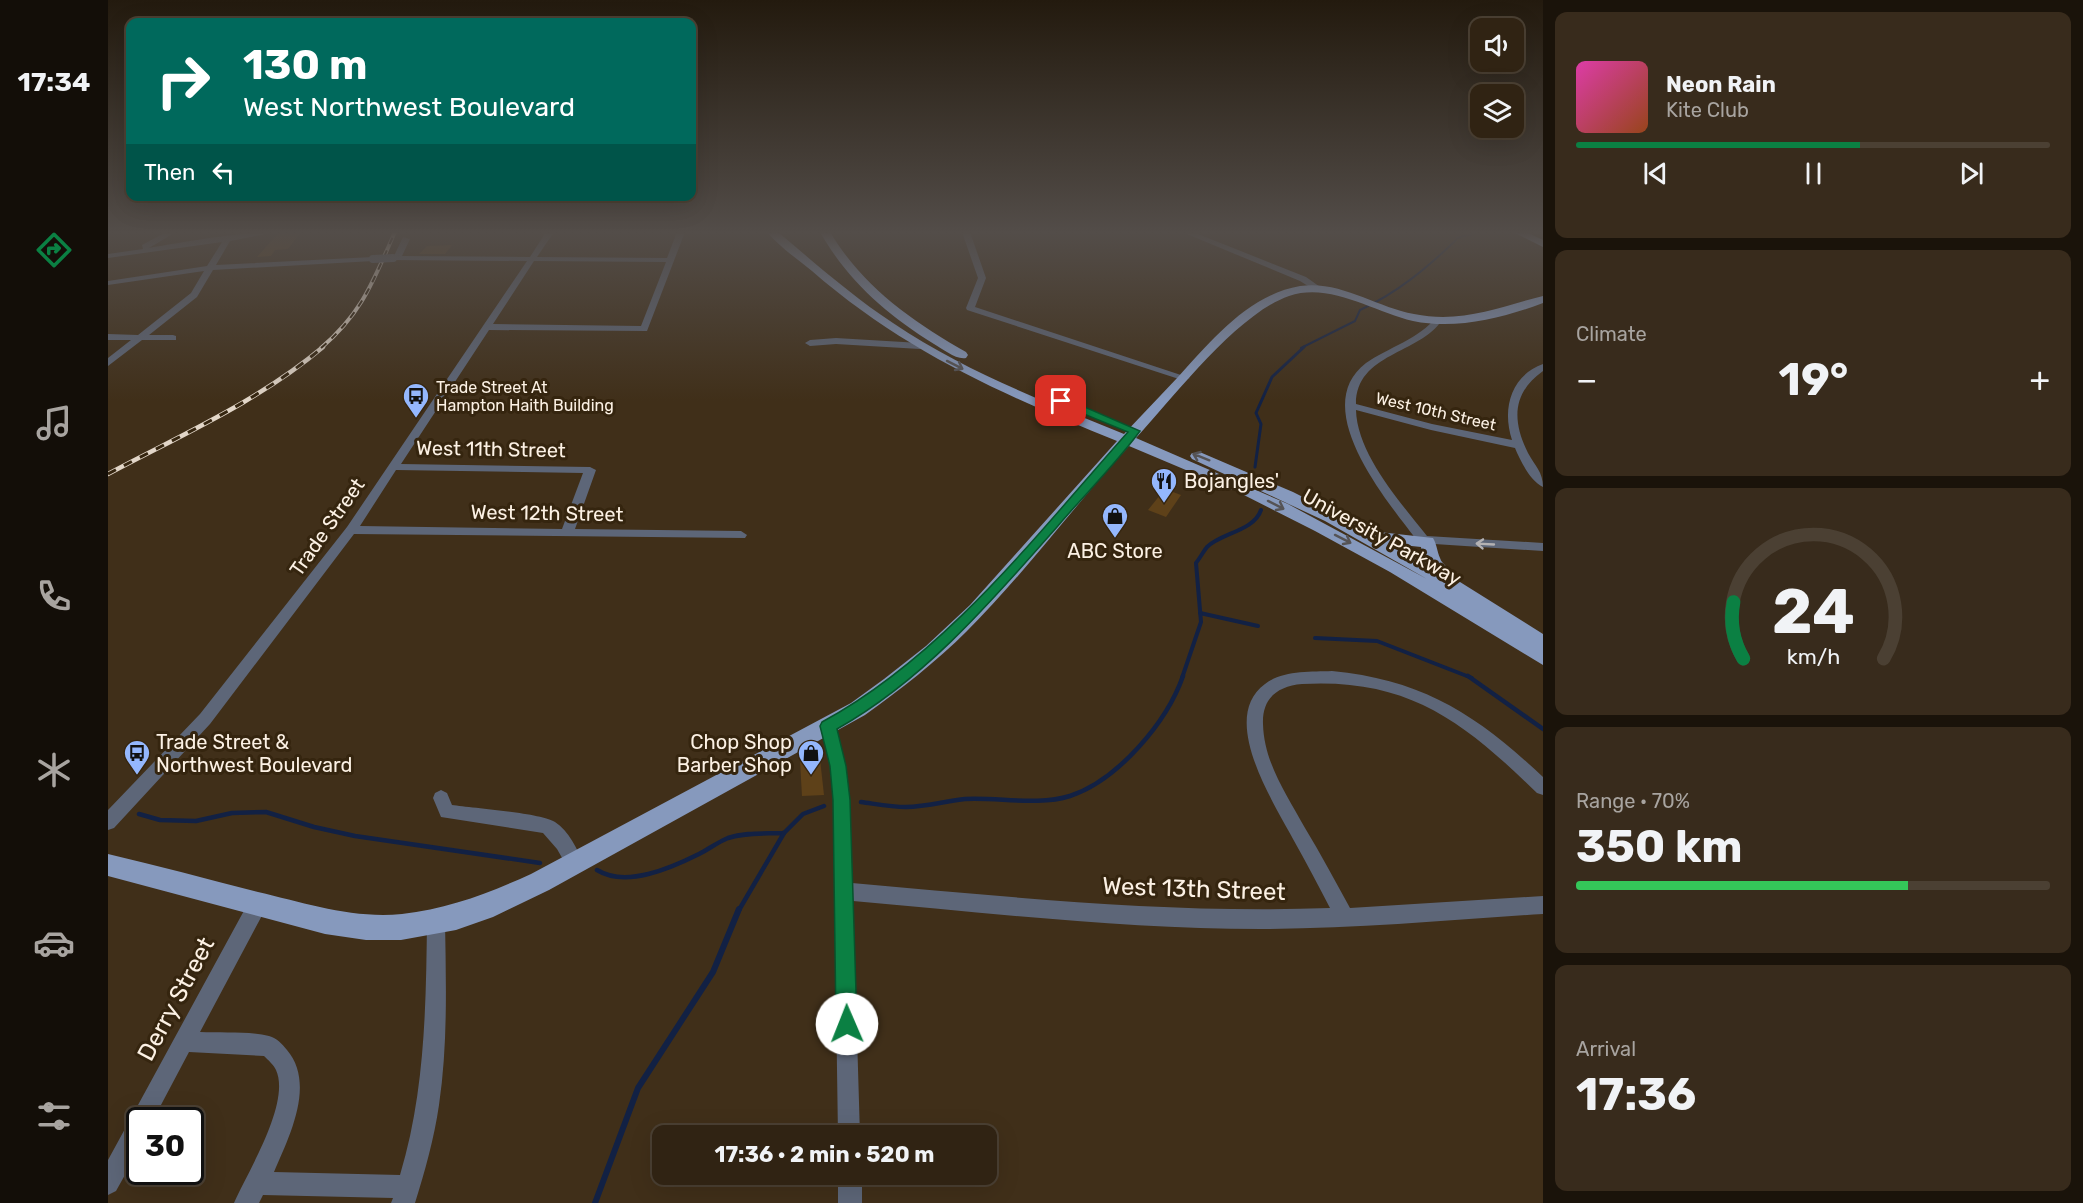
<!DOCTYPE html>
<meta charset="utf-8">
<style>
:root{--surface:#302313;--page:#382b1c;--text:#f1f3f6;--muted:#a8a4a0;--line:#4b4033;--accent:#0b8043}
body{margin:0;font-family:Rubik,sans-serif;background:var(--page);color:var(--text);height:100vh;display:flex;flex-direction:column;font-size:22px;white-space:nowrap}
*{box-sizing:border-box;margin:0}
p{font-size:20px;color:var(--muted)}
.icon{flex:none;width:33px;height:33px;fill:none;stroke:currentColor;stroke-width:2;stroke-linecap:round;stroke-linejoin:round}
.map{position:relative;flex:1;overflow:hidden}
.sheet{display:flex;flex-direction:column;gap:12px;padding:12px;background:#1a130a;width:540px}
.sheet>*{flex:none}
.top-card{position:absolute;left:18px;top:18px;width:570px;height:183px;border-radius:12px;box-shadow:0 6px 24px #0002,0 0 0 2px var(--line);background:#00695c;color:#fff;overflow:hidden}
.tools{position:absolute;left:1362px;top:18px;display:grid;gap:12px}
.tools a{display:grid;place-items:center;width:54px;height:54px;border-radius:12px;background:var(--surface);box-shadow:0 6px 24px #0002,0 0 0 2px var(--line);font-size:30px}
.speed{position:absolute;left:18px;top:1107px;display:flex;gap:12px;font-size:30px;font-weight:700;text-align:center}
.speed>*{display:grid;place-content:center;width:78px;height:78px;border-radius:50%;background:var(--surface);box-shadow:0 6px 24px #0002,0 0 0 2px var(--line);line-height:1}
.speed .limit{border:3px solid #111;border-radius:9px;background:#fff;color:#111}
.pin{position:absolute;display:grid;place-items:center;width:51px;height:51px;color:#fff;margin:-26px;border-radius:12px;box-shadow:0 3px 9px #0006}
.me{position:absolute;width:66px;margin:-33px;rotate:359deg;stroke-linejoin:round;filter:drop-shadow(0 0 4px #0008)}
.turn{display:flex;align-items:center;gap:21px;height:126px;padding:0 18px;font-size:27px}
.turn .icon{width:78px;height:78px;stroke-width:2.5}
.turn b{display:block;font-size:42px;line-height:51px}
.then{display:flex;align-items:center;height:57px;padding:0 18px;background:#0003;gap:12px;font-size:22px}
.big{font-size:45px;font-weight:700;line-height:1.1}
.sheet .widget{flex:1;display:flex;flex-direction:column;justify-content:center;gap:9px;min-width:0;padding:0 21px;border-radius:12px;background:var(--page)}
.sheet .dial{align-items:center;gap:0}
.dial svg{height:156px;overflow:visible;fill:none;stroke:var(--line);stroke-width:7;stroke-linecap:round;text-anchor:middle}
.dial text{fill:var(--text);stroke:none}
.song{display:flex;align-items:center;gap:18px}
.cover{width:72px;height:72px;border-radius:9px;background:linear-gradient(135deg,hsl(320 70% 55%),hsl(20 70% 35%))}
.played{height:6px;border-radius:3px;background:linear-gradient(90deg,var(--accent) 60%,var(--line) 60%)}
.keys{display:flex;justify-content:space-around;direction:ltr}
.heat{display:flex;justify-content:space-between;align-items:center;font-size:33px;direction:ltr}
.charge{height:9px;border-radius:4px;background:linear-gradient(90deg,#34c759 70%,var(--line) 0)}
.trip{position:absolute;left:544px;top:1125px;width:345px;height:60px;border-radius:12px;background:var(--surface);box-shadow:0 6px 24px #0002,0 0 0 2px var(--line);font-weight:700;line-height:60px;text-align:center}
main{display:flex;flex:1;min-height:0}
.dock{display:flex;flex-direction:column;width:108px;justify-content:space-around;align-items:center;background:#130e08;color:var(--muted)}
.dock .icon{width:42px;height:42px}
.dock .active{color:var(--accent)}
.dock b{font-size:27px;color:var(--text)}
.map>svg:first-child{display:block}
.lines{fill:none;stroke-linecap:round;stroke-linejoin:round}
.stream-far4{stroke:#122144;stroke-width:2}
.stream-far3{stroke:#122144;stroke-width:3}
.stream-far2{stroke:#122144;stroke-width:4}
.stream-far1{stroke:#122144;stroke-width:4.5}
.stream{stroke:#122144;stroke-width:6}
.building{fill:#5e4119}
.minor{fill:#5d6678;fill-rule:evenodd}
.major{fill:#8699bd;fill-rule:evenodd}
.rail-far1-casing{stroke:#e2d6c8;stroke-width:4}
.rail-casing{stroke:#e2d6c8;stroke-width:4.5}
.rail-far1{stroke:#35250f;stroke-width:2;stroke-dasharray:7;stroke-linecap:butt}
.rail{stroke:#35250f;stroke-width:3;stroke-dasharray:9;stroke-linecap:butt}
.minor-bridge{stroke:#5d6678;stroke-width:8}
.oneway{stroke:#555355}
.oneway2{stroke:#b4b2b3}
.route{fill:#0b8043;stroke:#07532c;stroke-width:1.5}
.labels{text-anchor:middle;stroke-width:6;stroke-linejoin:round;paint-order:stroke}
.far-poi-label{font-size:16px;fill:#fcf1e4;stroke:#35250f;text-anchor:start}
.far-street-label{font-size:16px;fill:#fcf1e4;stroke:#35250f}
.street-label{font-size:20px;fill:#fcf1e4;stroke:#35250f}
.poi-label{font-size:20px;fill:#fcf1e4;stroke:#35250f;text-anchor:start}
.near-street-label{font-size:24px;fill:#fcf1e4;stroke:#35250f}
</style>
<main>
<nav class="dock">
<b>17:34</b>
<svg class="icon active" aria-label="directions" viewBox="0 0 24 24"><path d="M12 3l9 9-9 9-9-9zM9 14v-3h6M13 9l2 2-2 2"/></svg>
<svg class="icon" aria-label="music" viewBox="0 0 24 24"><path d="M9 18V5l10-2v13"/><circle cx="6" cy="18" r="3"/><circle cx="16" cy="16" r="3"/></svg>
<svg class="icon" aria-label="phone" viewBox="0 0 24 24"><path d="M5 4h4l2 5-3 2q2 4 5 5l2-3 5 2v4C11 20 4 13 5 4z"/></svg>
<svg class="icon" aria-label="climate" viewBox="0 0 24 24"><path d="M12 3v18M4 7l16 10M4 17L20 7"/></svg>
<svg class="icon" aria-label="car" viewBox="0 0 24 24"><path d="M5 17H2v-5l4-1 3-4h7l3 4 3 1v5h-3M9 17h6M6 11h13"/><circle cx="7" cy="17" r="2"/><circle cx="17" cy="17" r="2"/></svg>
<svg class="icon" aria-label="filters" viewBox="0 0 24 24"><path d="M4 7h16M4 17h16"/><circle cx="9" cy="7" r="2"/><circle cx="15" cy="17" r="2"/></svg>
</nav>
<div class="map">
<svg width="1435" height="1203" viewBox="0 0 1435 1203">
<rect width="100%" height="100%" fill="#402f19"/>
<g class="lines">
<!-- stream-far4 -->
<g class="stream-far4">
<path d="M 1349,238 L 1371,232"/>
<path d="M 1193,348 L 1247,321 L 1252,310 C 1289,293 1319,268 1348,240"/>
</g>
<!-- stream-far3 -->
<path class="stream-far3" d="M 1147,467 L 1153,424 L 1148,413 L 1164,377 L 1196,347"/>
<!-- stream-far2 -->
<g class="stream-far2">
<path d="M 1092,613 L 1150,626"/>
<path d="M 1207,638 L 1269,641 L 1364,678"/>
<path d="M 1074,678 L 1093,622 L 1088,563 C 1092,558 1095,552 1099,547 C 1113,533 1146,531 1153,510"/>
</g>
<!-- stream-far1 -->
<g class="stream-far1">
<path d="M 1360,676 L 1435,729"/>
<path d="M 753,802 C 768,804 783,807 798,807 C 818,807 838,801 857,799 C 890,797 930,806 962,796 C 1010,780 1059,722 1075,676"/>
<path d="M 31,814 L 52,820 L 88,821 L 124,813 L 158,812 L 206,827 L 247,836 L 432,863"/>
<path d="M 489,870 C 518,888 563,868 591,854 C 601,849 610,842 620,838 C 638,832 658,834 676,833"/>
<path d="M 631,910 L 676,833 L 695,814 L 716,806"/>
</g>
<!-- stream -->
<path class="stream" d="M 487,1203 L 530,1088 L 605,972 L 631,909"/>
</g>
<!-- building -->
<g class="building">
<path d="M 171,232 L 193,232 L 180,249 L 167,250 L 163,256 L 149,257 Z"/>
<path d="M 344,245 L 337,254 L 311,254 L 319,246 Z"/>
<path d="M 1057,489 L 1073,495 L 1058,517 L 1040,510 Z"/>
<path d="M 712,759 L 716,795 L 694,796 L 692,761 Z"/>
</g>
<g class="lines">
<!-- minor -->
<g class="minor">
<path d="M 58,232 L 68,232 L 41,248 C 59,245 148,229 158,234 L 122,241 L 108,265 L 265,257 L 269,259 L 265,261 L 105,270 L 89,297 L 41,335 L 65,335 L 68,336 L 68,340 L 34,340 L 0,366 L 0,358 L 23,340 L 0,340 L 0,334 L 30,335 L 83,293 L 96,271 L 0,285 L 0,281 L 99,266 L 114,242 L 0,258 L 0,254 L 35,249 L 34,245 Z"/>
<path d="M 438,232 L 446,232 L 429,257 L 559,258 L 569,232 L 577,232 L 539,331 L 381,330 L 293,464 L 482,467 L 488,470 L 467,529 L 633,531 L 639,535 L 637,538 L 246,534 L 102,724 L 6,828 L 0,830 L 0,810 L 92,714 L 239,527 L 419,261 L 282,260 L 281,258 L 286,256 L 295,237 L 302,239 L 294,256 L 422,257 ZM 426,261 L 558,262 L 533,326 L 385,324 ZM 288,470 L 475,473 L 454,529 L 252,526 Z"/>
<path d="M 854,232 L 862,232 L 878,278 L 867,307 L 1082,378 L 1074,380 L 859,310 L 858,308 L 870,278 Z"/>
<path d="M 1074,232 L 1085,232 L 1198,277 L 1215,289 L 1208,291 L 1192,281 Z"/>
<path d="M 1327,318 L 1334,320 C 1312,354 1248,353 1248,404 L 1324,424 L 1404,440 C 1394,410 1402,376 1435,364 L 1435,371 C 1404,393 1404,421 1420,453 C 1427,466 1435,472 1435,487 C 1422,481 1412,460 1407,448 L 1323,430 L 1248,410 C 1249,454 1293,503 1319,536 L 1435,543 L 1435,551 L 1311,543 C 1280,502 1199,408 1258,363 C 1278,349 1314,337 1327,318 Z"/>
<path d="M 728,338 L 812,343 L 817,346 L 812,349 L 728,344 L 702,346 L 697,343 L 702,340 Z"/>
<path d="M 1224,671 C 1316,680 1369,715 1435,777 L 1435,795 L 1429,793 C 1356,722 1301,678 1194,684 C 1170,686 1154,698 1155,724 C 1156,763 1179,795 1197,828 C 1213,854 1227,881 1242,908 L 1435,896 L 1435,914 C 1341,920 1247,929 1153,929 C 1017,929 880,913 745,901 L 752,1136 L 730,1136 L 725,800 L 722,766 L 712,726 L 714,721 L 720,720 L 726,721 L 738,766 L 744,883 C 903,897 1063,914 1222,908 C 1210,885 1198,862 1185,839 C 1166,803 1110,718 1157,684 C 1175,670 1202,672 1224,671 Z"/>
<path d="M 333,790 L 339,793 L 344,805 C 364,808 434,813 447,822 C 461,831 469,849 476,864 L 473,870 L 467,873 L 461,870 L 449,849 L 435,833 L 333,817 L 325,798 L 327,793 Z"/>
<path d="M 151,893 L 158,896 L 160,902 L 158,908 L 92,1032 C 113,1033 142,1031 161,1036 C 169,1038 174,1044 179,1050 C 208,1084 181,1137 166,1172 L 292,1175 C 317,1092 318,1007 319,921 L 321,914 L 328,912 L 335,914 L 337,921 C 338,982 340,1044 331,1105 C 326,1139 317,1171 307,1203 L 283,1203 L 285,1198 L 155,1195 L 151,1203 L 126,1203 C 139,1173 183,1103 168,1070 C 166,1065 160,1060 156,1056 L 81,1052 L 45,1120 L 32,1120 L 32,1148 L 8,1191 L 0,1195 L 0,1160 L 144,896 Z"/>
<rect x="730" y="1174" width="24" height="29"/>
</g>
<!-- major -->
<g class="major">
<path d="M 659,232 L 670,232 C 708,264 744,296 785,323 C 856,371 937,402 1016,434 C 1034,415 1052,396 1070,377 C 1103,341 1140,295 1192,286 C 1232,280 1268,307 1306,314 C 1353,324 1391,307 1435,296 L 1435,303 C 1395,318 1348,330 1305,321 C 1265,312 1223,282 1181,296 C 1129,314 1066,397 1028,438 L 1180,504 L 1319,579 L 1217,521 L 1084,459 L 1082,456 L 1084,453 L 1094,453 L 1185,492 L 1262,531 L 1325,538 C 1329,545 1329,551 1332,558 C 1334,565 1342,568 1346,574 L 1344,577 L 1435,634 L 1435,665 L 1282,572 L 1207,531 L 1130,492 L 1021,446 C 966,506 917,573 859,631 C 828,662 793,689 757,715 L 441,890 L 385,917 L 348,930 L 293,940 L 258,940 L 217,934 L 0,876 L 0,854 C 50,866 100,879 150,892 C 197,903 245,919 294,914 C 340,909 381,893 423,874 L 743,703 L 776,679 L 818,646 L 862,605 L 1009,441 C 896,395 797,352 704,271 C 689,259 672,247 659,232 ZM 1285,544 L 1313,547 L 1315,560 Z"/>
<path d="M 712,232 L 722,232 C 755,287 804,321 858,352 L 860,355 L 858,358 C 848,360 835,349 826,344 C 778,314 740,281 712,232 Z"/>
<path d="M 1405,232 L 1418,232 L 1435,240 L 1435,247 Z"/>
</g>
<!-- rail-far1 casing -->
<g class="rail-far1-casing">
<path id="rail-far1" d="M 213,348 C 255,312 265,281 287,232"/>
</g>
<!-- rail casing -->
<g class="rail-casing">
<path id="rail" d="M 0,474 C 73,435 151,401 215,347"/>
</g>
<!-- rail-far1 -->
<use href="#rail-far1" class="rail-far1"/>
<!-- rail -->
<use href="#rail" class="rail"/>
<!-- minor-bridge -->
<path class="minor-bridge" d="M 265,259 L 285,258"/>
</g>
<!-- one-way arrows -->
<defs><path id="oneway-shaft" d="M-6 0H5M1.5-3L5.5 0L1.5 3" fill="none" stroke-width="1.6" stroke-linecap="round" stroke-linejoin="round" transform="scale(1.5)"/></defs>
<g class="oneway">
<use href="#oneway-shaft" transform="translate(847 365) rotate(27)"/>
<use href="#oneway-shaft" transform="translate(1093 457) rotate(-158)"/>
<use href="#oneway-shaft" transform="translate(1168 505) rotate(27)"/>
<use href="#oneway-shaft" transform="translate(1235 539) rotate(27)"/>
</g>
<use class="oneway2" href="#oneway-shaft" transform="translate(1377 544) rotate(-177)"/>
<!-- sky -->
<linearGradient id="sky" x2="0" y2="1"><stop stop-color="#231a0e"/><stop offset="0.58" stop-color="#534d49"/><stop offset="1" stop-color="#534d49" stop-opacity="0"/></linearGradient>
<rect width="1435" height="401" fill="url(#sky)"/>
<!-- route -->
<path class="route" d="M 949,398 L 956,398 L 1032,431 C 1007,465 976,495 949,527 C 883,602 816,680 729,729 L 738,766 L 742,800 L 749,1024 L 746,1032 L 739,1035 L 731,1032 L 728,1024 L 725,800 L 722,766 L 712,726 L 714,722 C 836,656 929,534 1020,432 L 949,403 Z"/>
<!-- icons -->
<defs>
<g id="bus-pin" transform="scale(1.35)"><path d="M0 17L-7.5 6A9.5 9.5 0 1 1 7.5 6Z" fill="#94b7fd" stroke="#35250f"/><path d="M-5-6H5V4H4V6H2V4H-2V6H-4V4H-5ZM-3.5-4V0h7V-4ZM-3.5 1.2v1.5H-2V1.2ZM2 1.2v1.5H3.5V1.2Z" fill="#111"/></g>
<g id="restaurant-pin" transform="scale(1.35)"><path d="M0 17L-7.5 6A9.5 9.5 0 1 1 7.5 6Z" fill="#94b7fd" stroke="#35250f"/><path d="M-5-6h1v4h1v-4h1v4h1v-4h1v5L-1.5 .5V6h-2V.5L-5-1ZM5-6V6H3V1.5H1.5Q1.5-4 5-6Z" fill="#111"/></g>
<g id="shop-pin" transform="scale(1.35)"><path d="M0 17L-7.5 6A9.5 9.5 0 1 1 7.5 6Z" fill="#94b7fd" stroke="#35250f"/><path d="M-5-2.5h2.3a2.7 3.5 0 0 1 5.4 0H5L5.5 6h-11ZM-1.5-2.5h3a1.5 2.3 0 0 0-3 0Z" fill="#111"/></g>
</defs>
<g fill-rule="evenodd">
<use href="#bus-pin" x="308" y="396"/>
<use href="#restaurant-pin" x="1056" y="481"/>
<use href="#shop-pin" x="1007" y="516"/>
<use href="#bus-pin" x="29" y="753"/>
<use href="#shop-pin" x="703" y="753"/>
</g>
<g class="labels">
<!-- far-poi labels -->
<g class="far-poi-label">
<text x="328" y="393">Trade Street At<tspan x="328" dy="18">Hampton Haith Building</tspan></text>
</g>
<!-- far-street labels -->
<g class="far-street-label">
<text transform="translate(1328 411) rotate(13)" y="6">West 10th Street</text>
</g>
<!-- street labels -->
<g class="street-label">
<text transform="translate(383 449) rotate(1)" y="7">West 11th Street</text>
<text transform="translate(439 513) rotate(1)" y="7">West 12th Street</text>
<text transform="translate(219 527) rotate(-55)" y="7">Trade Street</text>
<text transform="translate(1274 537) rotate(29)" y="7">University Parkway</text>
</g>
<!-- poi labels -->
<g class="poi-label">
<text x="1076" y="488">Bojangles'</text>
<text x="1007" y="558" text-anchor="middle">ABC Store</text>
<text x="48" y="749">Trade Street &amp;<tspan x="48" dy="23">Northwest Boulevard</tspan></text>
<text x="684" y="749" text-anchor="end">Chop Shop<tspan x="684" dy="23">Barber Shop</tspan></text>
</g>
<!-- near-street labels -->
<g class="near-street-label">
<text transform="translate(1086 889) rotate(2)" y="8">West 13th Street</text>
<text transform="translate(68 999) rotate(-62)" y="8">Derry Street</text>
</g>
</g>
</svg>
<div class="tools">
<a><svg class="icon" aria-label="sound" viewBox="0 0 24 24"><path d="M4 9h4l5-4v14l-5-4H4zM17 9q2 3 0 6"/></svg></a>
<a><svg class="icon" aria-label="layers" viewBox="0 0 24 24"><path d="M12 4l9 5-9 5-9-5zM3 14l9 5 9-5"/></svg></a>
</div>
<div class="speed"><div class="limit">30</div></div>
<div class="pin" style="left:953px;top:401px;background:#d93025"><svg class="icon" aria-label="arrive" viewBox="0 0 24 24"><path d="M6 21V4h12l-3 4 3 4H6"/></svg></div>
<svg class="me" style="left:739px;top:1024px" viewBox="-20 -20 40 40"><circle r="19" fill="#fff"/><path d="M0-13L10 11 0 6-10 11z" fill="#0b8043"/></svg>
<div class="trip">17:36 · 2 min · 520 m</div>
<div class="top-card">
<div class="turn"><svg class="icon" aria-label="right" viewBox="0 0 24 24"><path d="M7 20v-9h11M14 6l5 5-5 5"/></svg><div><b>130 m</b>West Northwest Boulevard</div></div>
<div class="then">Then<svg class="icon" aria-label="left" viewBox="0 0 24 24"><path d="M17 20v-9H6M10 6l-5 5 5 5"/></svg></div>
</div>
</div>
<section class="sheet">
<div class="widget">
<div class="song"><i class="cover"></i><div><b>Neon Rain</b><p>Kite Club</p></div></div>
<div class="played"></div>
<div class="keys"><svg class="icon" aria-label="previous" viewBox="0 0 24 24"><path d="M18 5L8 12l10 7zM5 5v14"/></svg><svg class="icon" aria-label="pause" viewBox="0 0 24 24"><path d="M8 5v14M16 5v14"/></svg><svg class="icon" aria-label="next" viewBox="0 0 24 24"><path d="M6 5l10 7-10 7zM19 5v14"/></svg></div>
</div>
<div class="widget"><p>Climate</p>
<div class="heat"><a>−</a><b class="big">19°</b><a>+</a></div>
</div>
<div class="widget dial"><svg viewBox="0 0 100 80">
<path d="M14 69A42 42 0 1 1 86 69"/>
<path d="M14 69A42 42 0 0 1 9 40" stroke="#0b8043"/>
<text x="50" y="56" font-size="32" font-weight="700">24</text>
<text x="50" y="72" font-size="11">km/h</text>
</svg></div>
<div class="widget"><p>Range · 70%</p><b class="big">350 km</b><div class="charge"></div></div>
<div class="widget"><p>Arrival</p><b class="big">17:36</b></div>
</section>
</main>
